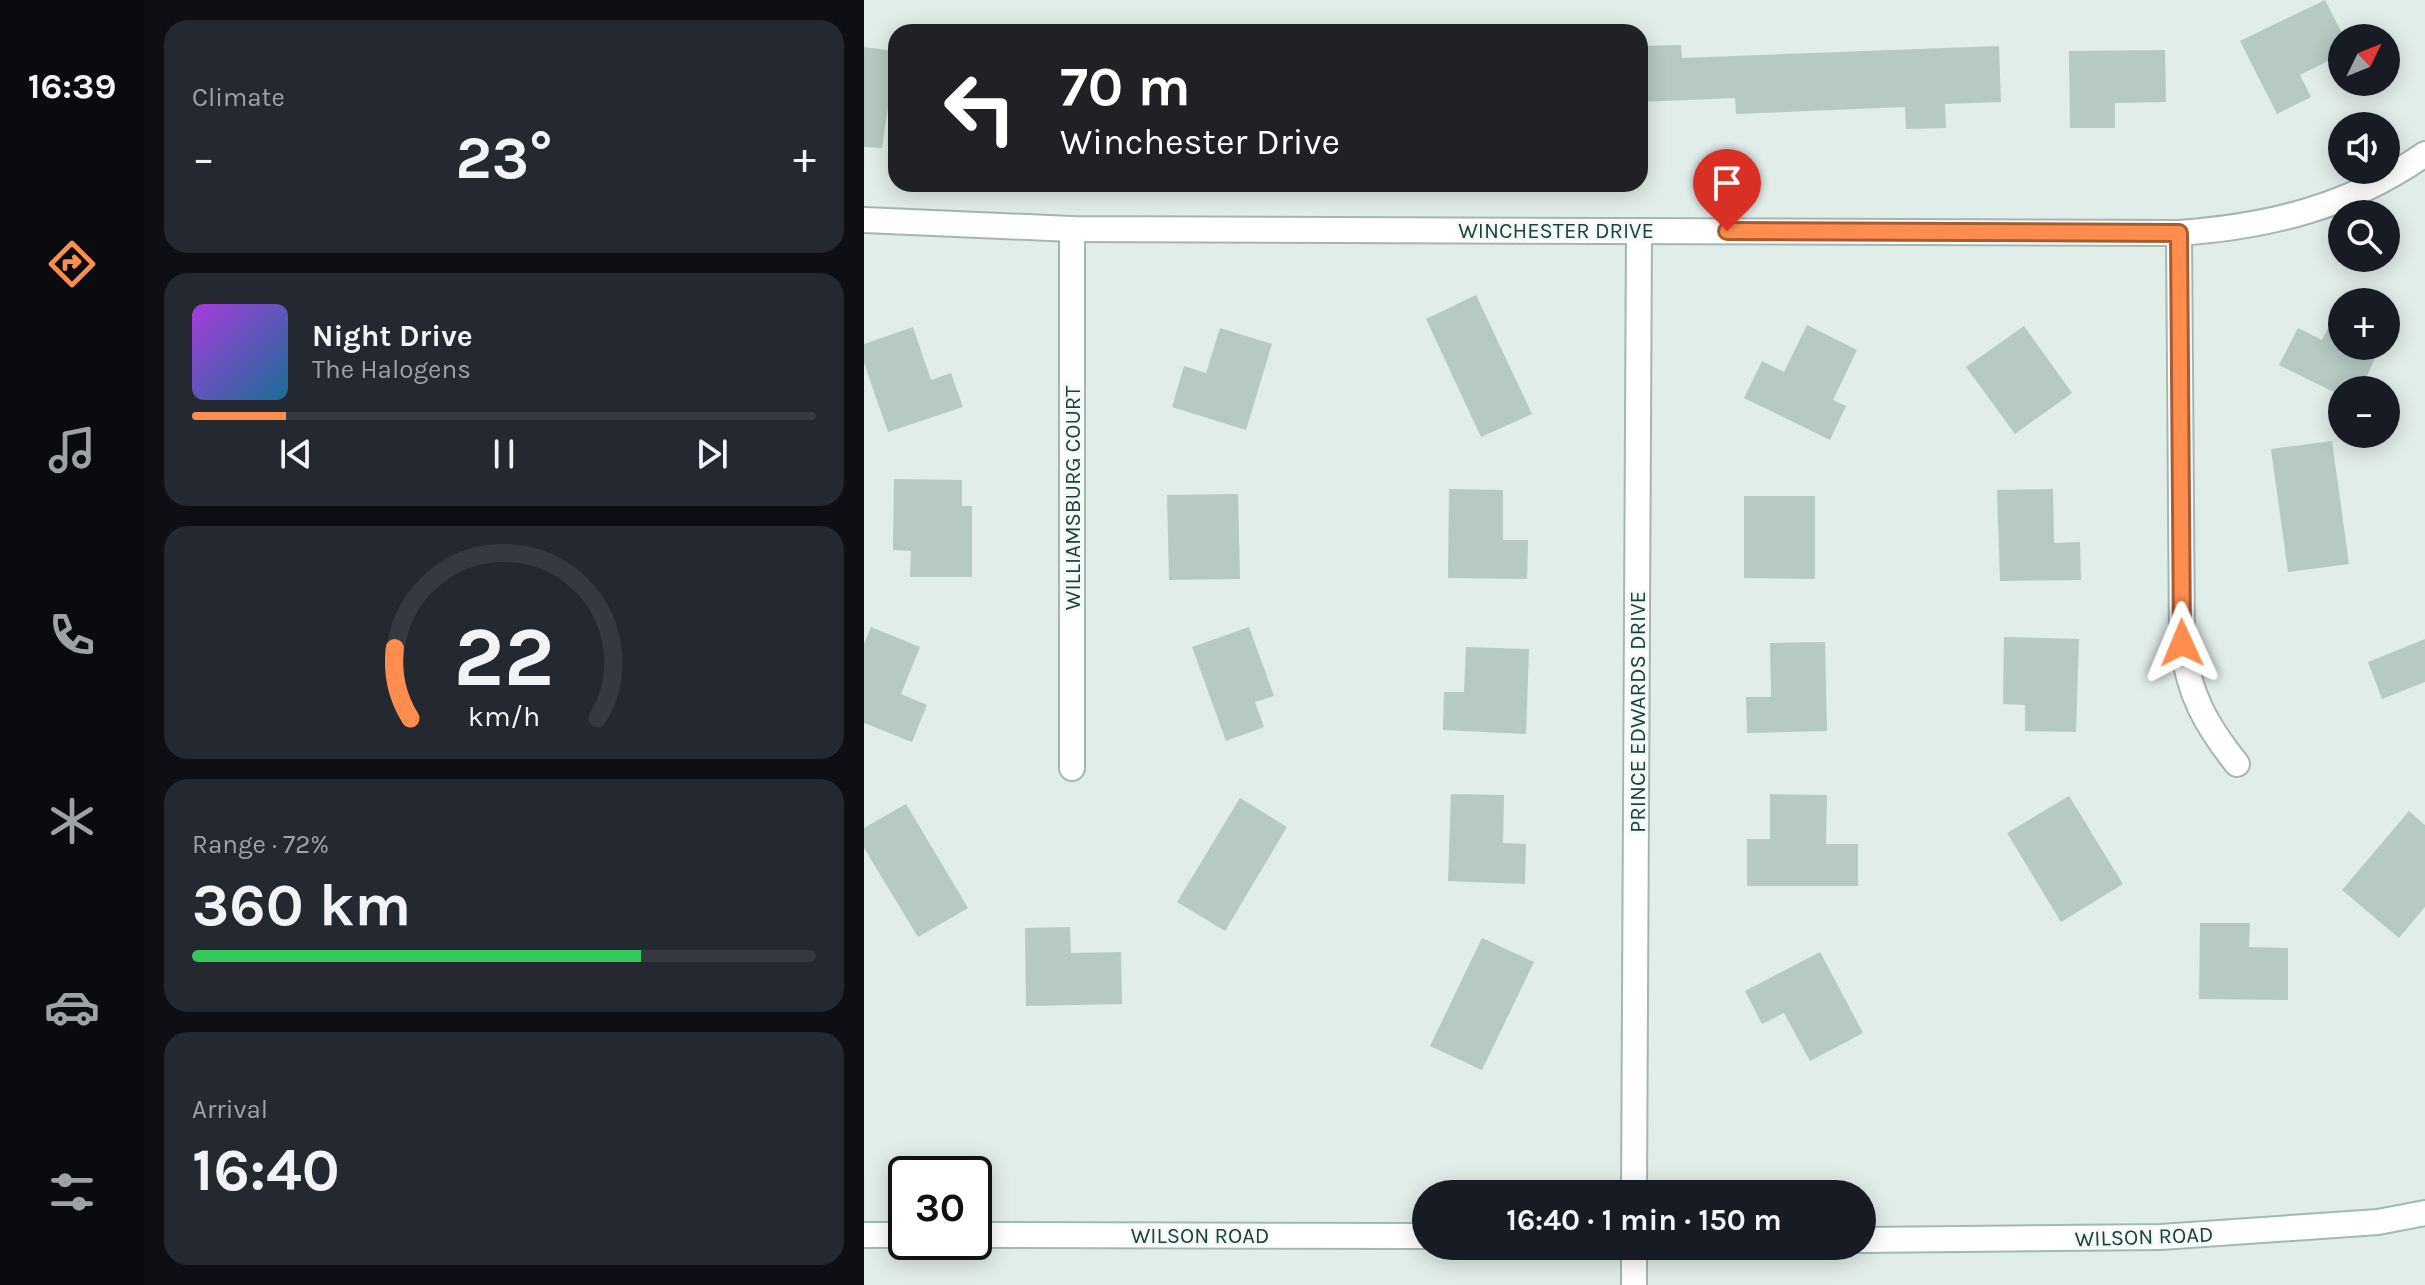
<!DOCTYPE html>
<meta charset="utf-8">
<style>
:root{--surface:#171b24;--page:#242831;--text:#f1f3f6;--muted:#9ea1a6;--line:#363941;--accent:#ff8e4e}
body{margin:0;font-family:Karla,sans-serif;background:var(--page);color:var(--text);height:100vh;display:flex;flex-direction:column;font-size:30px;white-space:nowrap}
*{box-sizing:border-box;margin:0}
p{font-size:26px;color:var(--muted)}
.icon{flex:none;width:44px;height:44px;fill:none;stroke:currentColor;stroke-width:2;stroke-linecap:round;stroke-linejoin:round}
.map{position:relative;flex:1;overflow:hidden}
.sheet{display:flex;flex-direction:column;gap:20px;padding:20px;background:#0d0f14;width:720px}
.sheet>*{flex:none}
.hud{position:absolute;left:24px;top:24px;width:760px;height:168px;border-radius:24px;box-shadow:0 4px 20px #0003;background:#202124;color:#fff;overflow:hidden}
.needle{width:52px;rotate:47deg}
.fabs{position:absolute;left:1464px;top:24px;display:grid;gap:16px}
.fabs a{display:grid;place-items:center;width:72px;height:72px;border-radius:50%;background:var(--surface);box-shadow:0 4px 20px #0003;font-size:40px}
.speed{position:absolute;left:24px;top:1156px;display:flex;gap:16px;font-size:40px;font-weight:700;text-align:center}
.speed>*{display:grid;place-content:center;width:104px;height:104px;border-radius:50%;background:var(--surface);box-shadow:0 4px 20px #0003;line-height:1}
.speed .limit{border:4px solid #111;border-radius:12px;background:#fff;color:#111}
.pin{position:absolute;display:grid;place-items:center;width:68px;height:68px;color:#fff;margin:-82px -34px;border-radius:50% 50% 50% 0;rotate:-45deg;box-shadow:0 0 8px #0007}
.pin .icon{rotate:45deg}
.me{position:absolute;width:88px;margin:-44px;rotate:359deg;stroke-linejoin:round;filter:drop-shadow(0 0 6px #0008)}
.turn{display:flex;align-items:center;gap:28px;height:168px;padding:0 40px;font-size:36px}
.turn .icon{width:104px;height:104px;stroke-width:2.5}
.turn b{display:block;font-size:56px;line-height:68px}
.big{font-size:60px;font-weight:700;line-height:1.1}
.sheet .card{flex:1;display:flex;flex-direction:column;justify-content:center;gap:12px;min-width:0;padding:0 28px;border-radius:24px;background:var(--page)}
.sheet .dial{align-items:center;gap:0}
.dial svg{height:208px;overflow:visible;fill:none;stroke:var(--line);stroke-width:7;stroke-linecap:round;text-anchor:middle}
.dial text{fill:var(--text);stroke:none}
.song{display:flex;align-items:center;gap:24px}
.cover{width:96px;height:96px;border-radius:12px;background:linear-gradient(135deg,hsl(280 70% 55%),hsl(200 70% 35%))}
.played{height:8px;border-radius:4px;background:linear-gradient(90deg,var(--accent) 15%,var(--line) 15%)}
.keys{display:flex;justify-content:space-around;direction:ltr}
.heat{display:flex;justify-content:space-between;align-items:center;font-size:44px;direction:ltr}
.charge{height:12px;border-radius:6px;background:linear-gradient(90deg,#34c759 72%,var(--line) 0)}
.trip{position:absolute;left:548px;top:1180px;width:464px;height:80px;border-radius:40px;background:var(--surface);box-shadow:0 4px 20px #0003;font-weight:700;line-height:80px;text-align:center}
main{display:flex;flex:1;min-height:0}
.menu{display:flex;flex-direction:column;width:144px;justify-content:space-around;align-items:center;background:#090b0e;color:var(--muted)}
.menu .icon{width:56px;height:56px}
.menu .current{color:var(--accent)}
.menu b{font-size:36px;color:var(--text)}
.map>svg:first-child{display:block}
.building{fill:#b6c9c3}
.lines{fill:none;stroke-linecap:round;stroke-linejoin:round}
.street-casing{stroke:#a3b6b1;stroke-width:28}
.secondary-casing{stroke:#9ebab4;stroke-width:28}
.street{stroke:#fff;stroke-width:24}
.secondary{stroke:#fff;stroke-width:24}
.route-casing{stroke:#a65c33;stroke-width:20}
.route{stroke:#ff8e4e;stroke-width:14}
.labels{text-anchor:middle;stroke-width:6;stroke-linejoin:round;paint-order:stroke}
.street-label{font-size:22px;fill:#1f403b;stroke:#f2f9f7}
</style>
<main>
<nav class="menu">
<b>16:39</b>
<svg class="icon current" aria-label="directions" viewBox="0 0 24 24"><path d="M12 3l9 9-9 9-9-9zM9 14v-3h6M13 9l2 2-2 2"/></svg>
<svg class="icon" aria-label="music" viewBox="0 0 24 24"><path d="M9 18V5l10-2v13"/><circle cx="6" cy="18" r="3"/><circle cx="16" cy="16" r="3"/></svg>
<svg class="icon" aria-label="phone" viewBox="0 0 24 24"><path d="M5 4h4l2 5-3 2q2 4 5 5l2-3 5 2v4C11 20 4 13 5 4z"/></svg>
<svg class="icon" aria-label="climate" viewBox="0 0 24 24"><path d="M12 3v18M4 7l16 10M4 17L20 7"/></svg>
<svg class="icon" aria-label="car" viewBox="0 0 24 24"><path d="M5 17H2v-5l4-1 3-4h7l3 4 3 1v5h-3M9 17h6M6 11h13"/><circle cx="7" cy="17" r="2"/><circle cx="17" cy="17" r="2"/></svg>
<svg class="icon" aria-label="filters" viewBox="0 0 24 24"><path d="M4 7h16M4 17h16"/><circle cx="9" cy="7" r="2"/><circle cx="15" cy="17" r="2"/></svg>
</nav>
<section class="sheet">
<div class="card"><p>Climate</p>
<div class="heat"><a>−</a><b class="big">23°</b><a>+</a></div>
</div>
<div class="card">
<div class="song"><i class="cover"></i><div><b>Night Drive</b><p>The Halogens</p></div></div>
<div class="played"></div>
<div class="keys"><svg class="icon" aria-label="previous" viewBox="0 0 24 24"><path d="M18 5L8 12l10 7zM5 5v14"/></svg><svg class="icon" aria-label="pause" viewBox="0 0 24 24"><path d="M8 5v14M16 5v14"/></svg><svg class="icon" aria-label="next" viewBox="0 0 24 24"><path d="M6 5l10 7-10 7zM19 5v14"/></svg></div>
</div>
<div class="card dial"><svg viewBox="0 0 100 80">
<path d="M14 69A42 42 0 1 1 86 69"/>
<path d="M14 69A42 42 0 0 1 8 42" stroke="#ff8e4e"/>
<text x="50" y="56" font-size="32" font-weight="700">22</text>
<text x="50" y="72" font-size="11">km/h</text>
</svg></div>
<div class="card"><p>Range · 72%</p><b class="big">360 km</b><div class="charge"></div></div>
<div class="card"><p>Arrival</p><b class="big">16:40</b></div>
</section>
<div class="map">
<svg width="1561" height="1285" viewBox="0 0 1561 1285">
<rect width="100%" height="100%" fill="#e1ede9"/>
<!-- building -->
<g class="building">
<path d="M 1461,0 L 1478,33 L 1478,54 L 1436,75 L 1447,97 L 1413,114 L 1376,41 Z"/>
<path d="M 817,45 L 818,58 L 1135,46 L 1137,102 L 1081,104 L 1082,128 L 1042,129 L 1041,107 L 872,114 L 871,98 L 776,102 L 776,46 Z"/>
<path d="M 0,47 L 32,51 L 18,148 L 0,147 Z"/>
<path d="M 1301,50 L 1302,102 L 1251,103 L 1251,128 L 1206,128 L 1205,51 Z"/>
<path d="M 1482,291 L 1505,302 L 1478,302 L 1478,346 L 1517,346 L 1496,390 L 1478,390 L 1478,396 L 1415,365 L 1434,328 L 1458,340 Z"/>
<path d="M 612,295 L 668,414 L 617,437 L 562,319 Z"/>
<path d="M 943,325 L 993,350 L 969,400 L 982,406 L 966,440 L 880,398 L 898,361 L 920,372 Z"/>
<path d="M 1160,326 L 1208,393 L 1151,434 L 1102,367 Z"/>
<path d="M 49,327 L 67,380 L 87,373 L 99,407 L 24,432 L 0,363 L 0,344 Z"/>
<path d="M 356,328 L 408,344 L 382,430 L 308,407 L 320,366 L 342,373 Z"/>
<path d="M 1468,441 L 1485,564 L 1424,572 L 1407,449 Z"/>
<path d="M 30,479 L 98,480 L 98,506 L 108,506 L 108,577 L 46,577 L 47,551 L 29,550 Z"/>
<path d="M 585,489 L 639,490 L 639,540 L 664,540 L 663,579 L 584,578 Z"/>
<path d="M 1189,489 L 1190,543 L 1216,542 L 1217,580 L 1136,581 L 1133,490 Z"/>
<path d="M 374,494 L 376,579 L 305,580 L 303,495 Z"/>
<path d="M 880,496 L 951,496 L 951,579 L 880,578 Z"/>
<path d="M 7,627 L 56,647 L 37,694 L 63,705 L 48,742 L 0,723 L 0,644 Z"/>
<path d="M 385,627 L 410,696 L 391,702 L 400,727 L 362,741 L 328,647 Z"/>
<path d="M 1140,637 L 1215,639 L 1212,732 L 1161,731 L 1161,705 L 1139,704 Z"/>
<path d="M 1561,639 L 1561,682 L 1518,699 L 1504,662 Z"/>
<path d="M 961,642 L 963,731 L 883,733 L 882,697 L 907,697 L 906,643 Z"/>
<path d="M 602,647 L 665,649 L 662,734 L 579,730 L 580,692 L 600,692 Z"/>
<path d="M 587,794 L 640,795 L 639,843 L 662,844 L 661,884 L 584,881 Z"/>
<path d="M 906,794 L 963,795 L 962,844 L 994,844 L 994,886 L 883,886 L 883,839 L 906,839 Z"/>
<path d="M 1205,796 L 1259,884 L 1197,922 L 1143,833 Z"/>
<path d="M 376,798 L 423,827 L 361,931 L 313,902 Z"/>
<path d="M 42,804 L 104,908 L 54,937 L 0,848 L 0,828 Z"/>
<path d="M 1545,811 L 1561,825 L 1561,907 L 1535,938 L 1478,890 Z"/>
<path d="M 1336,923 L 1386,923 L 1385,947 L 1424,948 L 1424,1000 L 1335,999 Z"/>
<path d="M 206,927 L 207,953 L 257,952 L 258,1004 L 162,1006 L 161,928 Z"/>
<path d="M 618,938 L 670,962 L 618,1070 L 566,1046 Z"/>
<path d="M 956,952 L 999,1033 L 946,1061 L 920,1013 L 898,1024 L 881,991 Z"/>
</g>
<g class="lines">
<!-- street casing -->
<g class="street-casing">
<g id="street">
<path d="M 0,220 L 208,229 L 1315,233 C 1407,226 1485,207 1561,154"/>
<path d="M 208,229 L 208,768"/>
<path d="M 1315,233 L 1318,643 C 1325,694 1341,724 1373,764"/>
<path d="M 770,1194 L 775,231"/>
<path d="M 770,1246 L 770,1285"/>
</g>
</g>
<!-- secondary casing -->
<g class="secondary-casing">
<g id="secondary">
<path d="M 0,1235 L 42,1235"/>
<path d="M 110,1235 L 562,1236"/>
<path d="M 998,1240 L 1297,1237 L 1514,1222 L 1561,1213"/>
</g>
</g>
<!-- street -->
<use href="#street" class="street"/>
<!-- secondary -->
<use href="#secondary" class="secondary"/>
</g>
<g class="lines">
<!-- route casing -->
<g class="route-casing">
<path id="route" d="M 863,231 L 1315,233 L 1318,643"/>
</g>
<!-- route -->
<use href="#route" class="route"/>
</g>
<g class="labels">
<!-- street labels -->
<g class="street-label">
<text x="692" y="238">WINCHESTER DRIVE</text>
<text transform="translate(208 498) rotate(-90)" y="8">WILLIAMSBURG COURT</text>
<text transform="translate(773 712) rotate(-90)" y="8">PRINCE EDWARDS DRIVE</text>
<text x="336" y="1243">WILSON ROAD</text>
<text transform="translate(1280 1236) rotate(-2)" y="8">WILSON ROAD</text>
</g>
</g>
</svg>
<div class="fabs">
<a><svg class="needle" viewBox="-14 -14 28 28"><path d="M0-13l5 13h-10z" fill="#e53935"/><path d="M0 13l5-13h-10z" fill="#9ea1a6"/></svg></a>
<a><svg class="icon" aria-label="sound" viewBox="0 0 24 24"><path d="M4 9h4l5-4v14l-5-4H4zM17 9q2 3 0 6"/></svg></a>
<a><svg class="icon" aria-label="search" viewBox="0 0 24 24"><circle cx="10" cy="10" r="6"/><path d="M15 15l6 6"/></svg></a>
<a>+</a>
<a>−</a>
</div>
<div class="speed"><div class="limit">30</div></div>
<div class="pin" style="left:863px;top:231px;background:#d93025"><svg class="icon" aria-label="arrive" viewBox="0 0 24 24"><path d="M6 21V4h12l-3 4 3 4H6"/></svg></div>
<svg class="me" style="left:1318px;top:643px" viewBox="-20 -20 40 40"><path d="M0-17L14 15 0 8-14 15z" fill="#ff8e4e" stroke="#fff" stroke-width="4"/></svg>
<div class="trip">16:40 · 1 min · 150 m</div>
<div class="hud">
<div class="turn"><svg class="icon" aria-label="left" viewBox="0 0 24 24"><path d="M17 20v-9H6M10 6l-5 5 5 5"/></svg><div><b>70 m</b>Winchester Drive</div></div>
</div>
</div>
</main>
